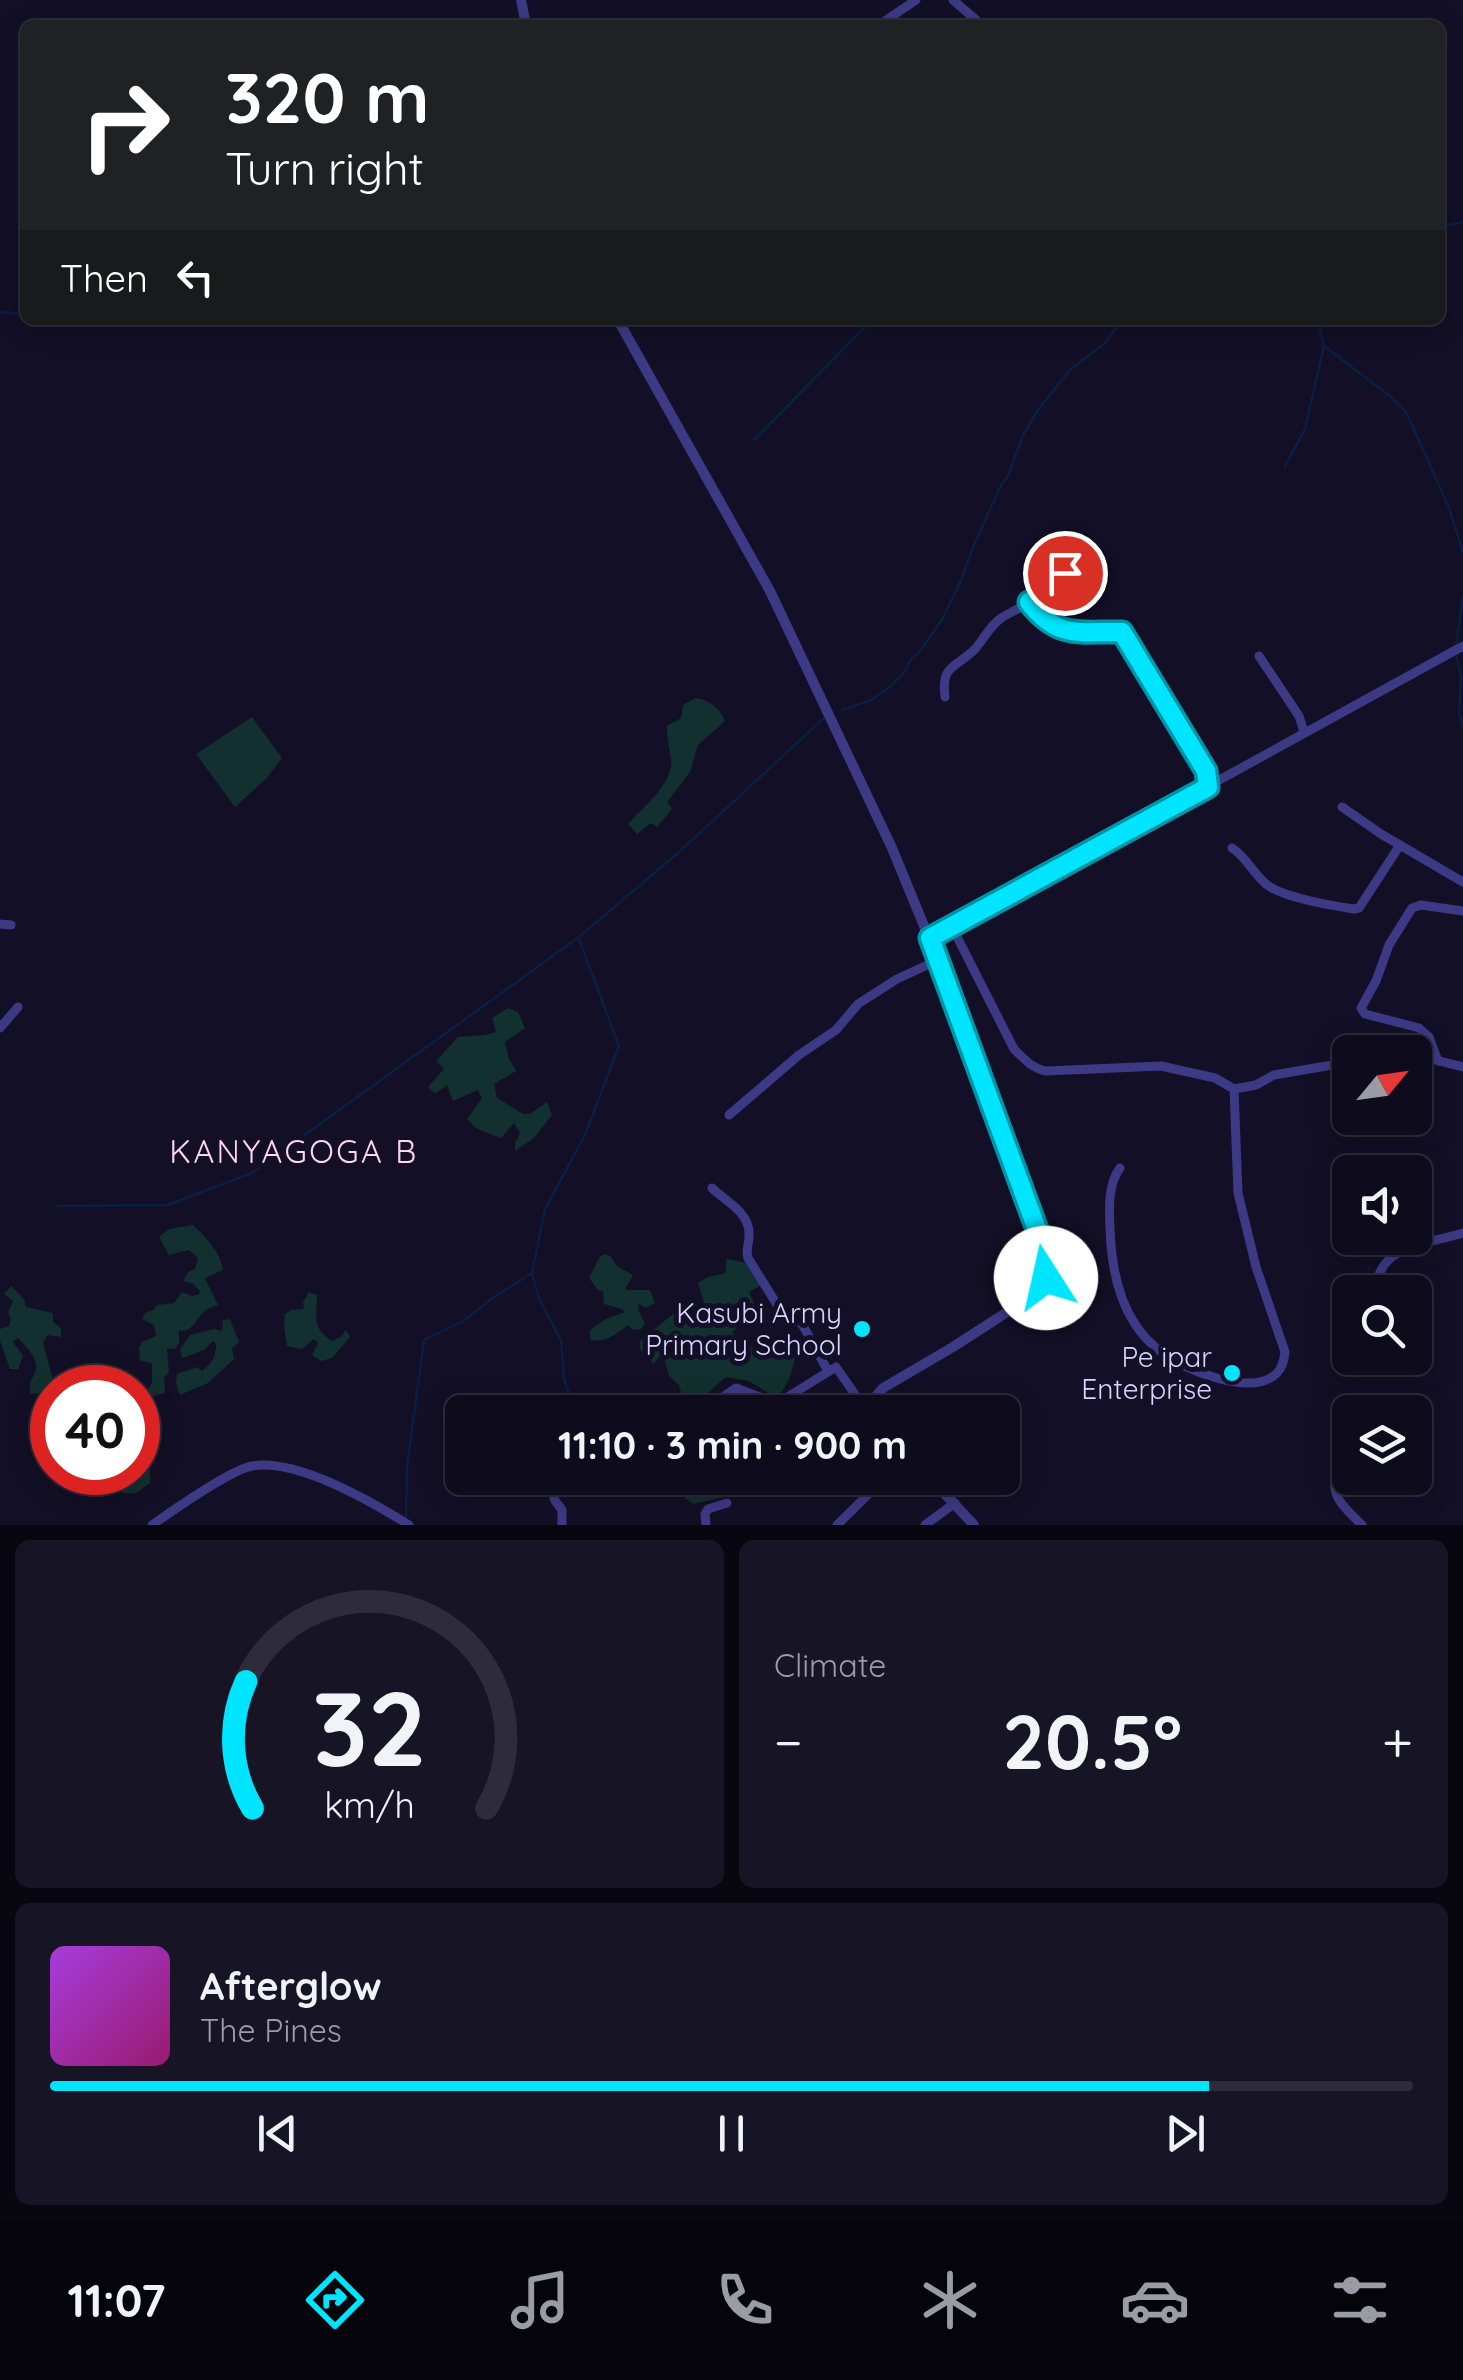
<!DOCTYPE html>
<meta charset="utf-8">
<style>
:root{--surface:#0e0b1c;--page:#171425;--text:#f1f3f6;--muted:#9b9ba3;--line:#2e2b3b;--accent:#00e5ff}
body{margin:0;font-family:Quicksand,sans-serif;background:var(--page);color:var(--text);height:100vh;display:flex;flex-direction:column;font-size:38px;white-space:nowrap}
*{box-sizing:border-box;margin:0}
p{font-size:32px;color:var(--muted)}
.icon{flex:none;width:55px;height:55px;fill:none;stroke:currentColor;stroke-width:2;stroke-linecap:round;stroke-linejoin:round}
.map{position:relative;height:1525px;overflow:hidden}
.sheet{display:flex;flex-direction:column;gap:15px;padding:15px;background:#08060f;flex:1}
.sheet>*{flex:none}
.top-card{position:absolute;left:20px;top:20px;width:1425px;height:305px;border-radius:15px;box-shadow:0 5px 25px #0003,0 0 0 2px var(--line);background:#202124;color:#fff;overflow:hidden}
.needle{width:65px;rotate:61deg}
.tools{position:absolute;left:1332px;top:1035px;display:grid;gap:20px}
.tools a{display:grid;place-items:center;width:100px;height:100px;border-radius:15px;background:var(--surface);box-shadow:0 5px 25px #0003,0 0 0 2px var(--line);font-size:50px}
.speed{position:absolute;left:30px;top:1365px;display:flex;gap:20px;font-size:50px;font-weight:700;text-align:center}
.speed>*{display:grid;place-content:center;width:130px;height:130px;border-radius:50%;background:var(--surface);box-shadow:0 5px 25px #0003,0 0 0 2px var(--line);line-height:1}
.speed .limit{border:15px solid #d22;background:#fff;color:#111}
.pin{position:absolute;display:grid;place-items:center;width:85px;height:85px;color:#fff;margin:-42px;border:5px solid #fff;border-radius:50%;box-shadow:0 2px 10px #0007}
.me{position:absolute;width:110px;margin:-55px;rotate:350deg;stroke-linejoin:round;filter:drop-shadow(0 0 8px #0008)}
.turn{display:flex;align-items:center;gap:35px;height:210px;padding:0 40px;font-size:45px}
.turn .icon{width:130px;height:130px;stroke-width:2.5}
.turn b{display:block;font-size:70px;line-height:85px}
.then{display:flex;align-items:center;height:95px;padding:0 40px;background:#0003;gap:20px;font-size:38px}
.big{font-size:75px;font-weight:800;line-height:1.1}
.sheet .widget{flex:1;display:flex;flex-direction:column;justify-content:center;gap:15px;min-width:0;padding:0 35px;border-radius:15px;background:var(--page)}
.sheet .dial{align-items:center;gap:0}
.dial svg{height:260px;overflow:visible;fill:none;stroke:var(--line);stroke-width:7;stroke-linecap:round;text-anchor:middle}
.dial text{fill:var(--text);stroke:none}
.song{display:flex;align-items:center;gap:30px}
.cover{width:120px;height:120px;border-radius:15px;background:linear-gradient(135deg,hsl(280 70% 55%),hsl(320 70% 35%))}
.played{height:10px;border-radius:5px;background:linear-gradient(90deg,var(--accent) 85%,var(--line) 85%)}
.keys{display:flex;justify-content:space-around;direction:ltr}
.heat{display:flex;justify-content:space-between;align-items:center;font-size:55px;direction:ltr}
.sheet .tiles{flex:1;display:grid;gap:15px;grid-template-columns:1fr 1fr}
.widget:last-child{grid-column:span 2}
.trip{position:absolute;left:445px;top:1395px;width:575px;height:100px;border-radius:15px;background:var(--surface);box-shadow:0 5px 25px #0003,0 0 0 2px var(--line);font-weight:800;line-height:100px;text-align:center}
.tabs{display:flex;height:160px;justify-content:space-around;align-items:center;background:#06040b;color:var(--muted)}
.tabs .icon{width:70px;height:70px}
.tabs .active{color:var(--accent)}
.tabs b{font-size:45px;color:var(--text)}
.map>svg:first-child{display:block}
.green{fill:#12302f}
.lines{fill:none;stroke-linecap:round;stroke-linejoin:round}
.stream{stroke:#0a1f44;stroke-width:2.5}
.minor{stroke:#3d3a85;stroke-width:9}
.tertiary{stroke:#3d3a85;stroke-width:10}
.route-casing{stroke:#0095a6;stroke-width:25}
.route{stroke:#00e5ff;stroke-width:18}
.poi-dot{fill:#00e5ff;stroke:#130f26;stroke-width:4}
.labels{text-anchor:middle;stroke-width:10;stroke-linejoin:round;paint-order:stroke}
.poi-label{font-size:28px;fill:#d9d4ff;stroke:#130f26;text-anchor:end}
.quarter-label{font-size:32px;letter-spacing:2.5px;fill:#ffd6f0;stroke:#130f26}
</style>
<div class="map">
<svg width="1463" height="1525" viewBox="0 0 1463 1525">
<rect width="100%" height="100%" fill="#130f26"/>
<!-- green -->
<g class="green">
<path d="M 695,698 C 711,701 718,706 725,721 L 698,745 L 690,772 L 667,802 L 672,809 L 657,827 L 651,823 L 637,834 L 628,824 C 643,807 675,782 671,758 C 669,747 667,738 667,726 L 681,718 L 683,705 Z"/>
<path d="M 252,717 L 282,758 L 266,779 L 235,807 L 196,754 Z"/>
<path d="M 508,1008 L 518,1012 L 525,1028 L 505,1042 L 509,1059 L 516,1071 L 494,1084 L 497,1098 L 523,1114 L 530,1114 L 547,1102 L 552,1115 L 534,1138 L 515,1151 L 515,1143 L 520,1133 L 514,1123 L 501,1138 L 477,1129 L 467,1119 L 482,1098 L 478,1090 L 453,1101 L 447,1085 L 435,1094 L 428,1087 L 444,1069 L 436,1061 L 458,1037 L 485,1035 L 496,1032 L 492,1018 Z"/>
<path d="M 193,1225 C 206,1238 220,1251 223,1270 L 205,1278 L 218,1305 C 213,1307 208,1308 205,1311 C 194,1320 195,1331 179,1331 L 179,1343 L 175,1349 L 167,1348 L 169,1373 L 164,1377 L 165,1393 L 153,1396 L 146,1393 L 152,1383 L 152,1363 L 140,1361 L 139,1347 L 142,1342 L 156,1336 L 154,1325 L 142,1319 L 146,1312 L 154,1310 L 157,1305 L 174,1303 L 182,1292 L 192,1296 L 199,1294 L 200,1291 L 192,1283 L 183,1281 L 188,1272 L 195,1269 L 198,1258 L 189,1250 L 169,1255 L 159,1237 L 169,1229 Z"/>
<path d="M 604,1254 L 610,1256 L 617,1266 L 633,1275 L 625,1290 L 650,1290 L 655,1303 L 646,1308 L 639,1304 L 638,1310 L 645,1323 L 641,1329 L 633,1330 L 628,1325 C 617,1333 604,1345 590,1339 L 590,1330 L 606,1319 L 625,1312 L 622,1309 L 604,1304 L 603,1291 L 598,1290 L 589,1278 L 599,1258 Z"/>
<path d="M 726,1259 L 752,1264 L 765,1283 L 749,1292 L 761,1318 L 737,1327 L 732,1333 C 746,1350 771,1353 791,1351 L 796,1356 L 789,1379 L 778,1399 L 749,1381 L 726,1377 L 711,1390 L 693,1412 L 680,1412 L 685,1408 L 679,1385 L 669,1376 L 665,1361 L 659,1357 L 654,1364 L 640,1349 L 640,1341 L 683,1306 L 689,1304 L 699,1316 L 705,1306 L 698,1283 L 708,1277 L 726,1273 Z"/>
<path d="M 11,1286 L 24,1299 L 26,1307 L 53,1313 L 53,1322 L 61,1328 L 61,1337 L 47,1335 L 43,1343 L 54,1383 L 52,1392 L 30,1394 C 29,1377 33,1381 36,1369 C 38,1357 25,1346 18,1338 L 13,1342 L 23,1356 L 18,1369 L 10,1369 L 0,1341 L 0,1329 L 9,1326 L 11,1319 L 8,1312 L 13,1301 L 4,1294 Z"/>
<path d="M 309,1292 L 317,1295 C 317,1316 311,1328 332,1341 L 341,1337 L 346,1330 L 350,1337 L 332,1358 L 321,1361 L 312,1355 L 318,1343 L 314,1339 L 302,1349 L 287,1346 L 284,1326 L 285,1314 L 291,1310 L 304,1309 L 303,1302 Z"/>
<path d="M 230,1319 L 239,1342 L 232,1348 L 234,1359 L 208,1383 L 180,1395 L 176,1383 L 177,1374 L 198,1367 L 202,1371 C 212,1363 216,1357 216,1344 L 213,1341 L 204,1350 L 182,1358 L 180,1350 L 190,1335 L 214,1329 L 222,1331 L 223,1320 Z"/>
<path d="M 138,1407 L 150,1427 L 155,1441 L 150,1452 L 150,1483 L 136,1493 L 123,1493 L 116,1485 L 115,1473 L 138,1472 Z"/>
<path d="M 686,1478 L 703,1478 L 707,1486 L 715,1478 L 743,1478 L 739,1483 L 745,1486 L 745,1492 L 694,1504 L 685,1498 Z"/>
</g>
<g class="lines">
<!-- stream -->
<g class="stream">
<path d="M 1440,233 L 1448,225 L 1463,222"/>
<path d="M 0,312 L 25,315"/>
<path d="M 1323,320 L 1320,330 L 1324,346 L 1390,396 L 1406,412 L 1448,505 L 1463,552"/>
<path d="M 754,440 L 872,320"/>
<path d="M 1285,466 L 1305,429 L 1324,346"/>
<path d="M 1456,647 L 1463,596"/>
<path d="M 1456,654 L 1461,677 L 1459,714 L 1463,727"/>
<path d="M 842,710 L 871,700 L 891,686 L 904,673 L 910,661 L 920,651 L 943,618 L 962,578 L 973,547 L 1001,485 L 1008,476 L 1023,435 L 1038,410 L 1070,370 L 1105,343 L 1122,320"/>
<path d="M 56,1206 L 168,1205 L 252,1173 L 579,937 L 679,852 L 824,718"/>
<path d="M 575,1412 L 564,1379 L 561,1340 L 539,1299 L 532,1273 L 545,1209 L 585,1135 L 619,1046 L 579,939"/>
<path d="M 638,1478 L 651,1493"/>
<path d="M 406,1519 L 407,1467 L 424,1340 L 465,1320 L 491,1299 L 532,1273"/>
</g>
<!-- minor -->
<g class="minor">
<path d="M 953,0 L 982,25"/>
<path d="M 879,25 L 916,0"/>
<path d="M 1029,601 C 1058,640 1080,631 1122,632 L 1206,771 L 1208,787"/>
<path d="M 1259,656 L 1299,716 L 1304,732"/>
<path d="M 945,697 C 941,664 955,669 975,649 C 984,639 989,627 1000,619 C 1017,607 1056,594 1065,576 C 1066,574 1067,563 1067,561"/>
<path d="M 1342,807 L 1381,834 L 1463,882"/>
<path d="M 1232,848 C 1246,857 1253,873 1266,884 C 1281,897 1334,906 1354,909 L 1359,908 L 1400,845"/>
<path d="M 0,924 L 11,925"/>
<path d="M 952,927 L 1463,646"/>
<path d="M 930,938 L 952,927 L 1014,1049 C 1024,1059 1032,1068 1046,1071 L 1161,1066 L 1215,1078 L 1234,1089 L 1256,1085 L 1274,1075 L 1350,1062"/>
<path d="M 0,1028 L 18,1007"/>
<path d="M 1415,1055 L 1463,1067"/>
<path d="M 1438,1061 L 1429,1037 L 1419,1028 L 1365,1014 L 1361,1008 L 1376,981 L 1389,945 L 1412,908 L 1421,905 L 1463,911"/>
<path d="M 729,1115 L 799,1055 L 836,1030 L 858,1004 L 897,979 L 938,960"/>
<path d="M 1120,1168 C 1108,1184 1109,1208 1110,1228 C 1111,1260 1117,1297 1135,1324 C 1142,1335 1152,1345 1162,1353 C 1185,1370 1253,1398 1277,1373 C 1283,1367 1284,1359 1285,1352 L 1256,1267 L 1238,1193 L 1234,1089"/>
<path d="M 712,1188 C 725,1201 749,1212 749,1233 C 750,1244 745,1247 748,1258 L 781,1311 L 802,1324 L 828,1371"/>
<path d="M 1376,1292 C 1376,1245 1427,1244 1463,1233"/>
<path d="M 707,1412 L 723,1397 L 736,1388 L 773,1402 L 781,1401 L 836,1367 L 865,1409"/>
<path d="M 1350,1469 L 1337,1475 C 1328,1496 1348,1511 1362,1525"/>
<path d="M 554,1499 L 562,1510 L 562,1525"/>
<path d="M 152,1525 C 172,1511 230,1470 252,1466 C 297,1458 372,1502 409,1525"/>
<path d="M 706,1525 L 705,1514 L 708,1509 L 727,1503"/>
<path d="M 837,1525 L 885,1478"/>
<path d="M 925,1525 L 955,1503"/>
</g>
<!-- tertiary -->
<g class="tertiary">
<path d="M 521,0 L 526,25"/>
<path d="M 618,320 L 770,591 L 892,848 L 938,960 L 954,1008 L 1045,1254 L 1046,1278 L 1035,1294 L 953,1347 L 883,1388 L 865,1409 L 868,1412"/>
<path d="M 930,1478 L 974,1525"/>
</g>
</g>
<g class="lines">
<!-- route casing -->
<g class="route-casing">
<path id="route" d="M 1046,1278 L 1046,1254 L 930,938 L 1208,787 L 1206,771 L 1122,632 C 1080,631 1058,640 1029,602 C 1044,594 1059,589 1065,573"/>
</g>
<!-- route -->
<use href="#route" class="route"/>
</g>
<!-- markers -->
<g class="poi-dot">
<circle cx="862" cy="1329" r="10"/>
<circle cx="1232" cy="1373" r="10"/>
</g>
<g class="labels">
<!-- poi labels -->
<g class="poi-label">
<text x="842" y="1323">Kasubi Army<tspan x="842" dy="32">Primary School</tspan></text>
<text x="1212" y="1367">Pe ipar<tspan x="1212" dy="32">Enterprise</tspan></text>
</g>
<!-- quarter labels -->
<g class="quarter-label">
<text x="294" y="1163">KANYAGOGA B</text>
</g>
</g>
</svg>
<div class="tools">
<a><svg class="needle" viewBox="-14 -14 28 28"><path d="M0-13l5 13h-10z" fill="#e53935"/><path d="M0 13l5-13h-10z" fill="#9b9ba3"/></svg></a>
<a><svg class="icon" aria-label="sound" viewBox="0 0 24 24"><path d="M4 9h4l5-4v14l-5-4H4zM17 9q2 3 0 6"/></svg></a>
<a><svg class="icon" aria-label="search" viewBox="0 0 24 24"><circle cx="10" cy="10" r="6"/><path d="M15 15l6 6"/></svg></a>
<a><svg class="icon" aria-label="layers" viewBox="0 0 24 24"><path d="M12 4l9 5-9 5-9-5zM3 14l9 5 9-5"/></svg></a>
</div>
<div class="speed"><div class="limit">40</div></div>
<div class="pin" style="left:1065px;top:573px;background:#d93025"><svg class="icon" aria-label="arrive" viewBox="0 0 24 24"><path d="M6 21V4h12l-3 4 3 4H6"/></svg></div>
<svg class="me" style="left:1046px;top:1278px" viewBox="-20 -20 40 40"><circle r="19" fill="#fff"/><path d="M0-13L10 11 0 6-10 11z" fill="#00e5ff"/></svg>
<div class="trip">11:10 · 3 min · 900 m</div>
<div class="top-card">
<div class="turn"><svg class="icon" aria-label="right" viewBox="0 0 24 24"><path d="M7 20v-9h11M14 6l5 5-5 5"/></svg><div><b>320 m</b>Turn right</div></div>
<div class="then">Then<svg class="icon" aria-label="left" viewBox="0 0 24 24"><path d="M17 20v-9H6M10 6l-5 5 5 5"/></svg></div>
</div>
</div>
<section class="sheet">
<div class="tiles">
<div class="widget dial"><svg viewBox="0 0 100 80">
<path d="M14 69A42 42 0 1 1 86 69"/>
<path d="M14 69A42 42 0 0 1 12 30" stroke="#00e5ff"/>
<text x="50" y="56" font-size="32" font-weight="700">32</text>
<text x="50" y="72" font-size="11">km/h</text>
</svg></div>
<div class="widget"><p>Climate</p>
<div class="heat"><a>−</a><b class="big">20.5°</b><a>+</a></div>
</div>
<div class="widget">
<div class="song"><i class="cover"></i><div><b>Afterglow</b><p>The Pines</p></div></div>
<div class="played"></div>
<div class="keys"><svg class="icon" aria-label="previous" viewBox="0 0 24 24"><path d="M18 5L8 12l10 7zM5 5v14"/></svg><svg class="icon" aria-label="pause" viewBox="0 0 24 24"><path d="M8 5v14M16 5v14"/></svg><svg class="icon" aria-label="next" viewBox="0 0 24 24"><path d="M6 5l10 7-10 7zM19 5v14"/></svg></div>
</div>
</div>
</section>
<nav class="tabs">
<b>11:07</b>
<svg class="icon active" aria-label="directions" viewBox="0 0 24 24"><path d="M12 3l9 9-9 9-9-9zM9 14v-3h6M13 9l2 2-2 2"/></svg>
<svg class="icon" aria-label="music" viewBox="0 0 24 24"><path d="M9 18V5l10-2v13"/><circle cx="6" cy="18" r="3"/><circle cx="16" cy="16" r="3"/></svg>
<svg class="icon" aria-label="phone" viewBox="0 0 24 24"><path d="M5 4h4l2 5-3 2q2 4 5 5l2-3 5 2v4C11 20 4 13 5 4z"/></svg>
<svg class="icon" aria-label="climate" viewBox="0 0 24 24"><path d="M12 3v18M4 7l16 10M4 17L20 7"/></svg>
<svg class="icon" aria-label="car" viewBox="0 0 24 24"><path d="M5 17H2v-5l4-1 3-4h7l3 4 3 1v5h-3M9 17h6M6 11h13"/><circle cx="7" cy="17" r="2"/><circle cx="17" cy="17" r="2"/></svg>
<svg class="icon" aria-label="filters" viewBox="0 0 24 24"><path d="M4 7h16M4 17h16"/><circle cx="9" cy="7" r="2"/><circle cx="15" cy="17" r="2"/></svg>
</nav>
